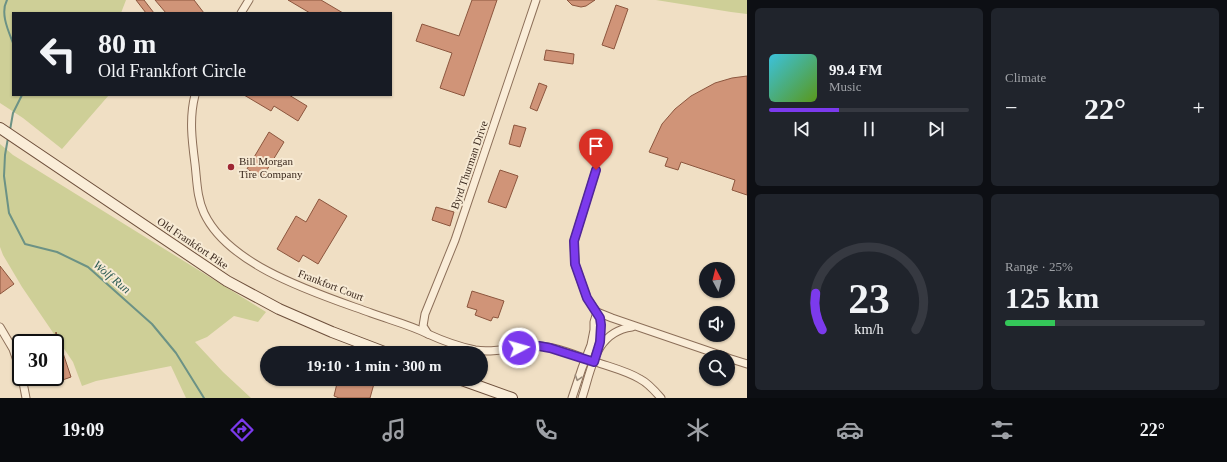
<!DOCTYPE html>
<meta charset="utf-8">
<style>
:root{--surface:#171b24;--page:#20242c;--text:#f1f3f6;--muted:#9ea1a6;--line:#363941;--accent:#7c3aed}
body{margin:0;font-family:Georgia,serif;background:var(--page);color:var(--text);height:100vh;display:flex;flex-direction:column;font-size:15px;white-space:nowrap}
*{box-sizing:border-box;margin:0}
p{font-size:13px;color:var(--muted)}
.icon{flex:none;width:22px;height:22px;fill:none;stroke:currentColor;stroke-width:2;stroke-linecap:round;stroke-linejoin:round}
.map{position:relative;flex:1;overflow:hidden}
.side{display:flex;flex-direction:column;gap:8px;padding:8px;background:#0d0f14;width:480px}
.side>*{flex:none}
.hud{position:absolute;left:12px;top:12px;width:380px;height:84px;border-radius:0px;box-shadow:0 1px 3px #0004;background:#171b24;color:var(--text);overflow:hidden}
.needle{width:26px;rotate:353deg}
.buttons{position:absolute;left:699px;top:262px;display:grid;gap:8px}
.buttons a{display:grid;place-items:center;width:36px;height:36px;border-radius:50%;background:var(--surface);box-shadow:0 1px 3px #0004;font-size:20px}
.speed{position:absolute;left:12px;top:334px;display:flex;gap:8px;font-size:20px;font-weight:700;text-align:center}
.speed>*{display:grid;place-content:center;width:52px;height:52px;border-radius:50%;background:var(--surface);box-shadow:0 1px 3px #0004;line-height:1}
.speed .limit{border:2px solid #111;border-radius:6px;background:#fff;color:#111}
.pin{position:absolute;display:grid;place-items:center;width:34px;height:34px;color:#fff;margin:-41px -17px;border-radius:50% 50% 50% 0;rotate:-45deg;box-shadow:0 0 4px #0007}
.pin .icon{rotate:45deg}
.me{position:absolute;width:44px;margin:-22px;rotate:84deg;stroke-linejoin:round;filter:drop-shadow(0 0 3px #0008)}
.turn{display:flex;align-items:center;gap:14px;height:84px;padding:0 20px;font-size:18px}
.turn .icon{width:52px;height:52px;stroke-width:2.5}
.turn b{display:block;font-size:28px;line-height:34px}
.big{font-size:30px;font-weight:600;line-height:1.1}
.side .widget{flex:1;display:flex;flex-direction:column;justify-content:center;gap:6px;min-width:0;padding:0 14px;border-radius:6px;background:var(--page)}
.side .dial{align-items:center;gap:0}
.dial svg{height:104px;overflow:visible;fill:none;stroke:var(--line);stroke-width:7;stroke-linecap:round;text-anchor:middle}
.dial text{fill:var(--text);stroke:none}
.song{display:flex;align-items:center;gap:12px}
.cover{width:48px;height:48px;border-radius:6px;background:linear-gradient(135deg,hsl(190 70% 55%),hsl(90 70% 35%))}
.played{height:4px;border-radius:2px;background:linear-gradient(90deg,var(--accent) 35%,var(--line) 35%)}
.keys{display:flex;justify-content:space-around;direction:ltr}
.heat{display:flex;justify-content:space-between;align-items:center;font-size:22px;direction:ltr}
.charge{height:6px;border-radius:3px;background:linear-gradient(90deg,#34c759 25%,var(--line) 0)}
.side .tiles{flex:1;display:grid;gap:8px;grid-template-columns:repeat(2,1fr)}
.trip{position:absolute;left:260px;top:346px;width:228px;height:40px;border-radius:20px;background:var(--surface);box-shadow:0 1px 3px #0004;font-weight:600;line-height:40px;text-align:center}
.tab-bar{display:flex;height:64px;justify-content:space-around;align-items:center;background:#090b0e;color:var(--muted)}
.tab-bar .icon{width:28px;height:28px}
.tab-bar .on{color:var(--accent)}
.tab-bar b{font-size:18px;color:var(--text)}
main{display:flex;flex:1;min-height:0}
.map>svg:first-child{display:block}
.green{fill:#cecf97}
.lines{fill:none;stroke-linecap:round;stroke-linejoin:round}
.stream{stroke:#6c9285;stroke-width:2}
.building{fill:#d09478;stroke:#8c563e}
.street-casing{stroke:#8c6f59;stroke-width:9}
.secondary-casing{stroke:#6e503c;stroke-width:12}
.street{stroke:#faedd8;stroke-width:7}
.secondary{stroke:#faedd8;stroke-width:10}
.oneway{stroke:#9a8b7b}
.route-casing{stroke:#51269a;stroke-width:10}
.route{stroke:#7c3aed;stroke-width:7}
.poi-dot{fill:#9e2633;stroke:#f7ead4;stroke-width:1.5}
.labels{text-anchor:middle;stroke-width:4;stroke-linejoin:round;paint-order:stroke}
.poi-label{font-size:11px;fill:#3b291e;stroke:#f7ead4;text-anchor:start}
.street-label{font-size:11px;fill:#3b291e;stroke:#f7ead4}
.water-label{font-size:12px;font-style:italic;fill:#2d5c54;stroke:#f7ead4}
</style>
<main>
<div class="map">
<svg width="747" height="398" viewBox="0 0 747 398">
<rect width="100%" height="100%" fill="#f0dfc4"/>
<!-- green -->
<g class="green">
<path d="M 0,0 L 126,0 L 121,13 L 13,13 L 13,95 L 109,95 L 62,149 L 23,118 L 0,103 Z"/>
<path d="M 656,0 L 747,0 L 747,14 L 731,12 Z"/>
<path d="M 0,144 L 13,155 L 266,312 L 258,322 L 234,316 L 207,337 L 195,342 L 223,372 L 251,398 L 186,398 L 171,366 L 96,381 L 82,386 L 73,362 L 22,287 L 3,255 L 0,247 Z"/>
</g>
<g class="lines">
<!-- stream -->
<g class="stream">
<path d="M 7,0 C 0,13 8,30 13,43"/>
<path d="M 10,130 L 13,113 L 22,95"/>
<path d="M 8,138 L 5,155 L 4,176 L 9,213 L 25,244 L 57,252 L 88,267 L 152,324 L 176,353 L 204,398"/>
</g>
</g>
<!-- building -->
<g class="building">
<path d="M 136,0 L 144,0 L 154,13 L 146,13 Z"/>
<path d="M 155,0 L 194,0 L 204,13 L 166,13 Z"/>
<path d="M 288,0 L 321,0 L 343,13 L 310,13 Z"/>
<path d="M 472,0 L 497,0 L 464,96 L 440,88 L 452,53 L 416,41 L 422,24 L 459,36 Z"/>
<path d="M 567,0 L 595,0 L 586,6 L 581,7 L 572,5 Z"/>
<path d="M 616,5 L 628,9 L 614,49 L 602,45 Z"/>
<path d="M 546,50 L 574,54 L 573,64 L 544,60 Z"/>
<path d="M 747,76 L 747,195 L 732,190 L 735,180 L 681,162 L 678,170 L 665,166 L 668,158 L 649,152 L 662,124 L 675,109 L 691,96 L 715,83 L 732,78 Z"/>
<path d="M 539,83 L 547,86 L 537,111 L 530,108 Z"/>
<path d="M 244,95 L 289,95 L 307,106 L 298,121 L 274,106 L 271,111 Z"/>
<path d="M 514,125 L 526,128 L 520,147 L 509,144 Z"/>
<path d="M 269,132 L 284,142 L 262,178 L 247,169 Z"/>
<path d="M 500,170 L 518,176 L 506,208 L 488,202 Z"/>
<path d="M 319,199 L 347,216 L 318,264 L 303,255 L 299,262 L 277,249 L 296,216 L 306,222 Z"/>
<path d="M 436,207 L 454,212 L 450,226 L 432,220 Z"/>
<path d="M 0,266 L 14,284 L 0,294 Z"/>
<path d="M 472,291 L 504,301 L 498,318 L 493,317 L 491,321 L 475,315 L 477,310 L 467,307 Z"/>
<path d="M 56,332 L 71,377 L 57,382 L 55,377 L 55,343 L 42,342 L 55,338 Z"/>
<path d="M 338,379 L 370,379 L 375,380 L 370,398 L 339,398 L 334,396 Z"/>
</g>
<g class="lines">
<!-- street casing -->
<g class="street-casing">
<g id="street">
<path d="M 241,13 L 249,0"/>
<path d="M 195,95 C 189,118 192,141 195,164 C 197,181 197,198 204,213 C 229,267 319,294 371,313 C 390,320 410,325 428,334 C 441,340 461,347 475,350 C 497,354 517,345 538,346 C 556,346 579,357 596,362 C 610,367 627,371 640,379 C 648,383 655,391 661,398"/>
<path d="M 596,170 L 574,241 L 575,264 L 587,298 L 593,307 L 597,312 L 612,318 L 726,357"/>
<path d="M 597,312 C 602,323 601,335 599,347"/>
<path d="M 0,327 L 13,349 L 21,372"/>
<path d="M 428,334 L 423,326 L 425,314 L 455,240 L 536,0"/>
<path d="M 728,358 L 747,364"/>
<path d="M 22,377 L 26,398"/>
<path d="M 572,398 L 582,368 L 591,345 L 594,330 L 594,322 L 597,312"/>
<path d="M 582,398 C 592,368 595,332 632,327"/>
</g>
</g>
<!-- secondary casing -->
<g class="secondary-casing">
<g id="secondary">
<path d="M 0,128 L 227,281 L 279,309 L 332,332 L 387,353"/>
<path d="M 459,379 L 512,398"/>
</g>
</g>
<!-- street -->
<use href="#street" class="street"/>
<!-- secondary -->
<use href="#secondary" class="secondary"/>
</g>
<!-- one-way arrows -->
<defs><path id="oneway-chevron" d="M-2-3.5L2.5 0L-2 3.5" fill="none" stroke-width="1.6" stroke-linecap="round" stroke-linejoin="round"/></defs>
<use class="oneway" href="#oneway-chevron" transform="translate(578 378) rotate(108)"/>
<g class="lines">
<!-- route casing -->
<g class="route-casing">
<path id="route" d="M 519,348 L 539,346 L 550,348 L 594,362 L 600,342 L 601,325 L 600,318 L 587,298 L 575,264 L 574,241 L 596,170"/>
</g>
<!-- route -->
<use href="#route" class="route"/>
</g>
<!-- markers -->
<circle class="poi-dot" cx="231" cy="167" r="4"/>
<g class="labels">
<!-- poi labels -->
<g class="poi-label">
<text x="239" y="165">Bill Morgan<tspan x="239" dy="13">Tire Company</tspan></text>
</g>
<!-- street labels -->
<g class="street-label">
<text transform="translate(469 165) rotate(-71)" y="4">Byrd Thurman Drive</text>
<text transform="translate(193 243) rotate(34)" y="4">Old Frankfort Pike</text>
<text transform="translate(331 285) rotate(21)" y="4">Frankfort Court</text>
</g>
<!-- water labels -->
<g class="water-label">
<text transform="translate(112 277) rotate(40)" y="4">Wolf Run</text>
</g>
</g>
</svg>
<div class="buttons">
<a><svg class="needle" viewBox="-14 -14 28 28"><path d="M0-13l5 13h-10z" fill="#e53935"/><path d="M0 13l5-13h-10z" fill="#9ea1a6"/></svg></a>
<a><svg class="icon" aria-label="sound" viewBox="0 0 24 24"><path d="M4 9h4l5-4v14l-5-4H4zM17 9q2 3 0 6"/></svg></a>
<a><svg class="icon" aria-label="search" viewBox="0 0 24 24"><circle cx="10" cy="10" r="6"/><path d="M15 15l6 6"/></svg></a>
</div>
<div class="speed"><div class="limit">30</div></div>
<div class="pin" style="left:596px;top:170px;background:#d93025"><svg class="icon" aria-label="arrive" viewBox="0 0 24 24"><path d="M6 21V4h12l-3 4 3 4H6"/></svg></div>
<svg class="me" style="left:519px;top:348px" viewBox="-20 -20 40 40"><circle r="17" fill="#7c3aed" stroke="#fff" stroke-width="3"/><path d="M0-11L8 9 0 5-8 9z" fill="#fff"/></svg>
<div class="trip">19:10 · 1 min · 300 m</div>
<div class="hud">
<div class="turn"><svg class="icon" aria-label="left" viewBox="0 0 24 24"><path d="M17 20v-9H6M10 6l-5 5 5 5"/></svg><div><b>80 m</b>Old Frankfort Circle</div></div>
</div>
</div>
<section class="side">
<div class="tiles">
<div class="widget">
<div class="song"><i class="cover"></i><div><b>99.4 FM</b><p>Music</p></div></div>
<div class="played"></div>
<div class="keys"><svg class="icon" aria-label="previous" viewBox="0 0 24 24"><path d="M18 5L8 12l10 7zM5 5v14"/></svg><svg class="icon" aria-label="pause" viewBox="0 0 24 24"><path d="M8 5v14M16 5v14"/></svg><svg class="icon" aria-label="next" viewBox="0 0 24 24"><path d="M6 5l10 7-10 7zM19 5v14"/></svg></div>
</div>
<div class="widget"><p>Climate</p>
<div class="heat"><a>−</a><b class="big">22°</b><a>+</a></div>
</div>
<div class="widget dial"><svg viewBox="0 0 100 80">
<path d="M14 69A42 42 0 1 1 86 69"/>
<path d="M14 69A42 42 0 0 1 9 41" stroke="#7c3aed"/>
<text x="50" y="56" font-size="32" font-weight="700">23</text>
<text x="50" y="72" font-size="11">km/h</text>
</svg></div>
<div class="widget"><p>Range · 25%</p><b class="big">125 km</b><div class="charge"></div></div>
</div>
</section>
</main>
<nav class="tab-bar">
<b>19:09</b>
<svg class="icon on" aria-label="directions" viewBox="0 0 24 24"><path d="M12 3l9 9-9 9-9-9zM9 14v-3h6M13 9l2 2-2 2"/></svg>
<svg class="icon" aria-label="music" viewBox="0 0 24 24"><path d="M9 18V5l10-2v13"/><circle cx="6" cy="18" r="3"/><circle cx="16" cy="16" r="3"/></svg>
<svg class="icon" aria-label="phone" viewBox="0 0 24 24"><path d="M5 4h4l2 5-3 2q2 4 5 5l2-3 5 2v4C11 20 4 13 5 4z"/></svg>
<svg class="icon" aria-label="climate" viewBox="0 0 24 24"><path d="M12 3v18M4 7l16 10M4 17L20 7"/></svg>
<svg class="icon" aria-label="car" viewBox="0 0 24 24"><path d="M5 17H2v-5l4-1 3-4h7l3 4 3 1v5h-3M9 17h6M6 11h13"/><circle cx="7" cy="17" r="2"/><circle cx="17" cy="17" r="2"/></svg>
<svg class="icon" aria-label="filters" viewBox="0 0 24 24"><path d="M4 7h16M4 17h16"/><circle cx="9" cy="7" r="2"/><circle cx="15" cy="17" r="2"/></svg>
<b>22°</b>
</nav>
